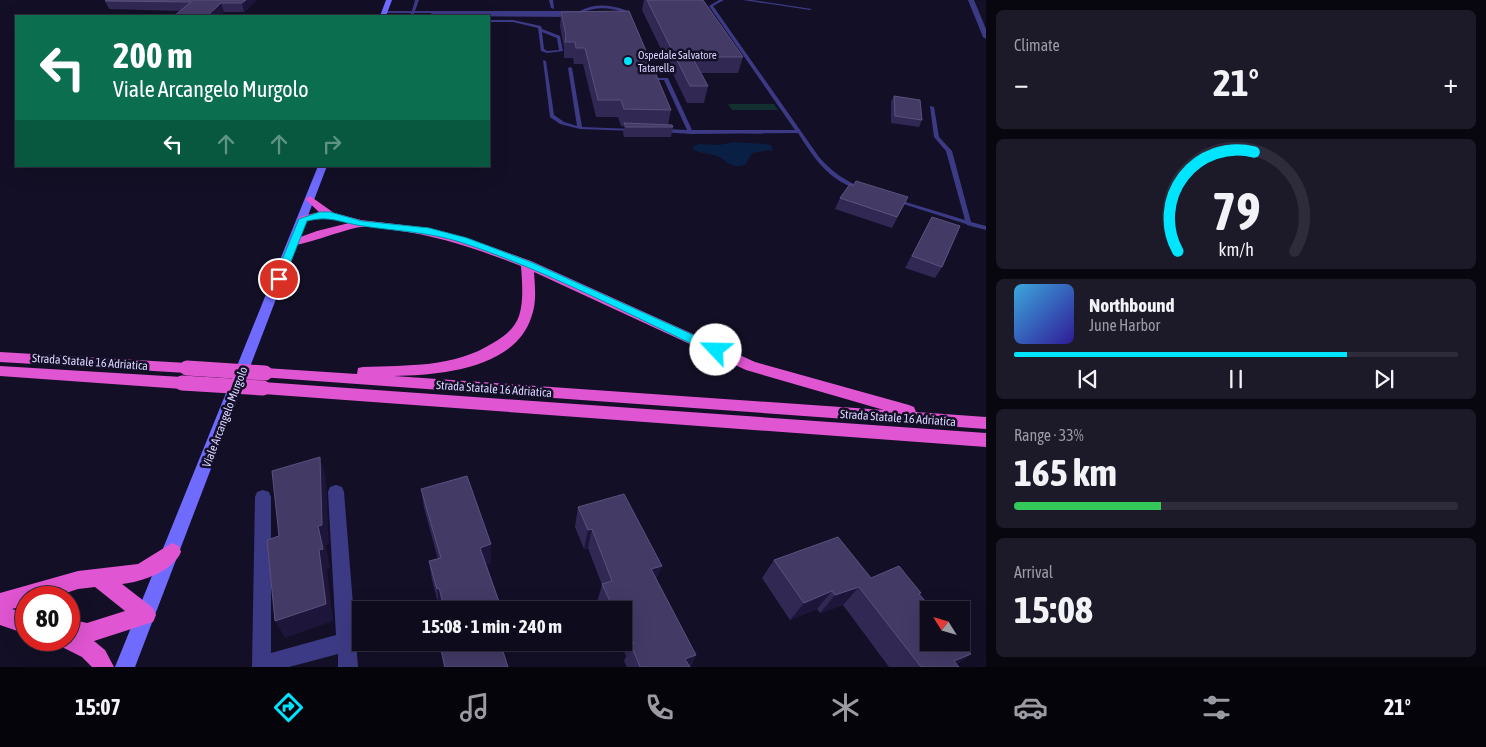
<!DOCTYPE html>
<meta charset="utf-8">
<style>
:root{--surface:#0e0b1c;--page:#1c1929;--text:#f1f3f6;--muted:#9b9ba3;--line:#2e2b3b;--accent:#00e5ff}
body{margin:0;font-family:"Asap Condensed",sans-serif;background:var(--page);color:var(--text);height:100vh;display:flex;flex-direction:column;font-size:19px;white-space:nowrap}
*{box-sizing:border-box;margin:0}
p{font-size:16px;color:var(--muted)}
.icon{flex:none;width:28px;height:28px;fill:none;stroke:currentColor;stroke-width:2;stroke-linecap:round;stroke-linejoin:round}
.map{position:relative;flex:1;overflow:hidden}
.panel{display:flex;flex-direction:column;gap:10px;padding:10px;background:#08060f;width:500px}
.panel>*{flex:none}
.banner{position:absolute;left:15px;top:15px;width:475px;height:152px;border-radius:0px;box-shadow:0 5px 20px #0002,0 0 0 1px var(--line);background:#0b6e4f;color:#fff;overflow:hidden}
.needle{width:32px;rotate:307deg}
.fabs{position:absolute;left:920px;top:601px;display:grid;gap:10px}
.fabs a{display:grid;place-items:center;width:50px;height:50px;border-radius:0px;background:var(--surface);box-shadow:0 5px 20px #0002,0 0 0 1px var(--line);font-size:25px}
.speed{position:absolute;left:15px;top:586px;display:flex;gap:10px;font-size:25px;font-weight:700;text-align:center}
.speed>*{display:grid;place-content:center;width:65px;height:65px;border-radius:50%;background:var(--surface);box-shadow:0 5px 20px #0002,0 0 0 1px var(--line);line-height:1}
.speed .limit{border:8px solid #d22;background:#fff;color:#111}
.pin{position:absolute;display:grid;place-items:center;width:42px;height:42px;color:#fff;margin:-21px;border:2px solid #fff;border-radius:50%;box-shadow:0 1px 5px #0007}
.me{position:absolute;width:55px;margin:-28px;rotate:294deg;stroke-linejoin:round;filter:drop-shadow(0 0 4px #0008)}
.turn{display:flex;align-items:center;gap:18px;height:105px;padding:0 15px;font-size:22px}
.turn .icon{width:65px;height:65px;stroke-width:2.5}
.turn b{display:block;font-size:35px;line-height:42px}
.lanes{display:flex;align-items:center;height:48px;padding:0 15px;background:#0003;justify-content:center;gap:25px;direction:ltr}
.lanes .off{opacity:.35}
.big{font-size:38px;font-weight:700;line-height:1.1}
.panel .tile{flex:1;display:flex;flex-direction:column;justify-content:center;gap:8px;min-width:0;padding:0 18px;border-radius:8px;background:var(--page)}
.panel .dial{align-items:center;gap:0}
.dial svg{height:130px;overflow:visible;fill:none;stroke:var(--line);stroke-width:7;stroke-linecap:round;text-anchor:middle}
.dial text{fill:var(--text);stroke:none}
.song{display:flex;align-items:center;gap:15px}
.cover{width:60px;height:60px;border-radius:8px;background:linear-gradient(135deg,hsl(200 70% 55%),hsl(250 70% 35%))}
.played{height:5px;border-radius:2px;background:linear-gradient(90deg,var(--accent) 75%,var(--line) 75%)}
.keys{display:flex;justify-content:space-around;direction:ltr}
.heat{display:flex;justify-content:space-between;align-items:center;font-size:28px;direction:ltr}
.charge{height:8px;border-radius:4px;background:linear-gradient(90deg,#34c759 33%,var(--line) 0)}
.trip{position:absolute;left:352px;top:601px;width:280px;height:50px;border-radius:0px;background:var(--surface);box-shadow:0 5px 20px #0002,0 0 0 1px var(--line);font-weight:700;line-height:50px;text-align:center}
.tab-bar{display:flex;height:80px;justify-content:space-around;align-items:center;background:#06040b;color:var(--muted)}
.tab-bar .icon{width:35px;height:35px}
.tab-bar .selected{color:var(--accent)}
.tab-bar b{font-size:22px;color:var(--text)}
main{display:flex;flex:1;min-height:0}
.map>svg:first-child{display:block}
.green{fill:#12302f}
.water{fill:#0a1f44}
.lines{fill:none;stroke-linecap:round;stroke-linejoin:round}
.service{fill:#3d3a85;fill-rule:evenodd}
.pedestrian{fill:#3d3a85;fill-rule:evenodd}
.minor{fill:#3d3a85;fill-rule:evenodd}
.secondary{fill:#6f6bff;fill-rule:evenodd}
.trunk{fill:#e055d1;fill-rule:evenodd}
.trunk-bridge{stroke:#e055d1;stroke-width:15}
.wall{fill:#312854}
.shaded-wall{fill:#1d163a}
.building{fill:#433a66;stroke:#5a527e}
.route{fill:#00e5ff;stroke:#0095a6}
.poi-dot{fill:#00e5ff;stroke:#130f26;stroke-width:2}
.labels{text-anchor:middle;stroke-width:5;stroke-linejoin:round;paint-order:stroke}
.far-poi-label{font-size:11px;fill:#d9d4ff;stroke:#130f26;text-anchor:start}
.street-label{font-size:12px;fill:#d9d4ff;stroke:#130f26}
</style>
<main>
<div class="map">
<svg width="986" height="667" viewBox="0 0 986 667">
<rect width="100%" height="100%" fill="#130f26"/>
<!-- green -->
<path class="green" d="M 728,104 L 774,104 L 778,110 L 732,110 Z"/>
<!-- water -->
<path class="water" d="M 734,142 L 766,144 L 771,145 L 773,150 L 752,153 L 746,164 C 732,170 728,161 717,156 C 710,153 703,154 696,151 L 692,147 L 699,144 L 719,145 Z"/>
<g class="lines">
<!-- service -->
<g class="service">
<path d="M 415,0 L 419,0 L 415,11 L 580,11 C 595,3 610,5 625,10 L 629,17 L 626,18 L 623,12 C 608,7 595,7 581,13 L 414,13 L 414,15 L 441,14 L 443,15 L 441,16 L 398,16 L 400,15 L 410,15 L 411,13 L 385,13 L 383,12 L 385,11 L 412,11 Z"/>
<path d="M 549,0 L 553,0 L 554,9 L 551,8 Z"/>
<path d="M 719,0 L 724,0 L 713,6 L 819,157 C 831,171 844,180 860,187 L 860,189 C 856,189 853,188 849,186 C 825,175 812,155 798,133 L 691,134 L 662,132 L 661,131 L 664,129 L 687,130 L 664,80 L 647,80 L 647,78 L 668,78 L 692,130 L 795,130 L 709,6 Z"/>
<path d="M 743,0 L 752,0 L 812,9 L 810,10 Z"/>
<path d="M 489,20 L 513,20 L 541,26 L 542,29 L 560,36 L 563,51 L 547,53 L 541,51 L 538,28 L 513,22 L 489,22 ZM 542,32 L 557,38 L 559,50 L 547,51 L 544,49 Z"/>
<path d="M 543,60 L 546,61 L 554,115 L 564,122 L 577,126 L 568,68 L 570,67 L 572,68 L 582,127 L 633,129 L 635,129 L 635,131 L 580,129 L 560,124 L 550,117 Z"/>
<path d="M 930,106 L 934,107 L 939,137 L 952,151 L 971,222 L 986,226 L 986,230 L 967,225 L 966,224 L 894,201 L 897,199 L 899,200 L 965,220 L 946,151 L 934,137 Z"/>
</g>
<!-- pedestrian -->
<path class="pedestrian" d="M 431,13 L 576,13 L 579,15 L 576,17 L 433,16 Z"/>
<!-- minor -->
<g class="minor">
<path d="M 968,0 L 974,0 L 986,29 L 986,39 L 983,37 Z"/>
<path d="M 336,485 L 342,487 L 344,492 L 358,667 L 338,667 L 338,654 L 289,667 L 252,667 L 255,497 L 257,492 L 263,490 L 269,492 L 271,497 L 271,653 L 336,635 L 328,492 L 330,487 Z"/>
</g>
<!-- secondary -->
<g class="secondary">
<path d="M 386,0 L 392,0 L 386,16 L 380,16 Z"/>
<path d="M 318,166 L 327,166 L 135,667 L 115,667 Z"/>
</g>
<!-- trunk -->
<g class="trunk">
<path d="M 310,196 L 334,213 L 361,220 L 429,228 L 467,238 L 531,261 L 755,362 L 909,405 L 914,407 L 916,412 L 986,417 L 986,429 L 260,377 L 258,373 L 260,369 L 265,368 L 357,374 L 358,368 L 363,367 C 408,365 453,368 493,343 C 504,337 515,328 519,316 C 524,300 522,282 521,266 C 476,249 441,236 393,230 C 383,229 372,226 362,227 C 346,228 299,248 289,245 L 289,241 L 317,231 L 349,223 L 330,218 L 299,221 L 299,217 L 319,212 L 305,199 ZM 534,272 L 746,370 L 884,410 L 394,376 C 439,375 514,369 531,318 C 537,303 535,287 534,272 Z"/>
<path d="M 0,352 L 187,363 L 192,364 L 194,368 L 192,372 L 187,373 L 0,362 Z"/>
<path d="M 0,366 L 182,377 L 187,379 L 189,383 L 187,387 L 182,389 L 0,376 Z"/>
<path d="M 263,382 L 986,433 L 986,447 L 263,394 L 258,392 L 256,388 L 258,384 Z"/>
<path d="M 172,543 L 179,546 L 181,552 C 173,571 142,582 122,584 L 153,608 L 156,615 L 153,622 L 94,641 L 105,650 L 114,667 L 92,667 L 82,657 L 62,647 L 59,640 L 69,640 L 69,619 L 87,623 L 125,611 L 95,587 L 78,589 L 51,598 L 26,598 L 26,605 L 12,609 L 26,614 L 26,634 L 0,625 L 0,593 L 78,571 L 138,564 Z"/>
</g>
<!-- trunk-bridge -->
<g class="trunk-bridge">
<path d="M 187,368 L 265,373"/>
<path d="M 182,383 L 263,388"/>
</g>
</g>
<!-- wall -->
<g class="wall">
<path d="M 257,0 L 244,12 L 224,12 L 219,16 L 174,16 L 180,11 L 109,9 L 105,1 Z"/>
<path d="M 644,0 L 703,0 L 743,57 L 738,73 L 701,73 L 708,86 L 704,103 L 687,103 L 642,10 Z"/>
<path d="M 561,12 L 650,60 L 649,65 L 671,110 L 668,125 L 673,127 L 671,137 L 624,137 L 623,133 L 624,126 L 621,126 L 618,117 L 596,117 L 583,64 L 574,64 L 573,58 L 564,58 L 564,48 L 560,26 Z"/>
<path d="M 894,96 L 922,120 L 919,127 L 891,123 L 891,102 Z"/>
<path d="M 908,197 L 892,228 L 835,209 L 840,198 Z"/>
<path d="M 932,217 L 942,267 L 935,278 L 905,268 Z"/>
<path d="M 421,489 L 491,563 L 486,564 L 502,610 L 443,610 L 442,606 L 439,606 L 432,580 L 429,561 L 438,559 L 424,508 Z"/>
<path d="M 578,507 L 662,566 L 656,579 L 696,655 L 690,667 L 627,667 L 624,661 L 626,656 L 620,642 L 624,642 L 624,610 L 601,610 L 597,602 L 602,585 L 588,548 L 584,549 L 575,527 Z"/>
<path d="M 774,560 L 871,578 L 919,595 L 971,654 L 957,664 L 959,667 L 889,667 L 843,605 L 820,613 L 817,609 L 790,620 L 762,578 Z"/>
<path d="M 451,642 L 508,642 L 508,646 L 502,649 L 508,667 L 444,667 L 441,650 L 451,646 Z"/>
</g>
<!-- shaded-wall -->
<g class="shaded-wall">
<path d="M 246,0 L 257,0 L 244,12 L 242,3 Z"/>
<path d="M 221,3 L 224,12 L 219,16 L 207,16 Z"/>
<path d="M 320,457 L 326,478 L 329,544 L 326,545 L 330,568 L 327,569 L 333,621 L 285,638 L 275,621 L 319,550 L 318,526 Z"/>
<path d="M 592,529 L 588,548 L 584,549 L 588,530 Z"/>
<path d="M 491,544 L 491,563 L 480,566 L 480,548 Z"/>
<path d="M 662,566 L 654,584 L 651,569 Z"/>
<path d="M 859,587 L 843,605 L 820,613 L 835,595 Z"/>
<path d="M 439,588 L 442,606 L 439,606 L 437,589 Z"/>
<path d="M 832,591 L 817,609 L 790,620 L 804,603 Z"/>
<path d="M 496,642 L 508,642 L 508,646 L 496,651 Z"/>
<path d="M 971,654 L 953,667 L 954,661 Z"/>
<path d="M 696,655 L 689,667 L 685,659 Z"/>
</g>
<!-- building -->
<g class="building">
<path d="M 106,0 L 246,0 L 242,3 L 221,3 L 207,16 L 174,16 L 191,2 L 105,1 Z"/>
<path d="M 647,0 L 703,0 L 743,57 L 692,57 L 708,86 L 690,86 Z"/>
<path d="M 629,11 L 650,60 L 645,60 L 642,63 L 652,65 L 671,110 L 624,109 L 621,100 L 598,100 L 585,48 L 576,48 L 575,42 L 565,42 L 566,35 L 561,12 Z"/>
<path d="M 894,96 L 920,100 L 922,120 L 895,116 Z"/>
<path d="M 624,123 L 672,125 L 673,127 L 626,127 Z"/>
<path d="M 856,181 L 908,197 L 897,217 L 840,198 L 850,184 L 853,186 Z"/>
<path d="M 932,217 L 960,226 L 942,267 L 912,256 Z"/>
<path d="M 320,457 L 322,525 L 318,526 L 323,549 L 319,550 L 326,604 L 275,621 L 267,540 L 279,536 L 272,471 Z"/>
<path d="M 467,476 L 491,544 L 480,548 L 502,610 L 445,610 L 439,588 L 437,589 L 429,561 L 441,558 L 421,489 Z"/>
<path d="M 624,494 L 662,566 L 651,569 L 696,655 L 685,659 L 690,667 L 640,667 L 631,645 L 634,644 L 624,621 L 624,610 L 614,610 L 602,584 L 612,581 L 592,529 L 588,530 L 578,507 Z"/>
<path d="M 838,537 L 871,578 L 899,566 L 921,593 L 919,594 L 933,610 L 929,610 L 929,642 L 961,642 L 971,654 L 954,661 L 959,667 L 921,667 L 859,587 L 835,595 L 832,591 L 804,603 L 774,560 Z"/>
<path d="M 452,642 L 500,642 L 508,667 L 445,667 L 441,650 L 453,645 Z"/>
</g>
<!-- route -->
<path class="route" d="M 320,212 L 330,212 L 362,221 L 429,228 L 467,238 L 531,262 L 720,347 L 721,350 L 716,354 L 711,353 C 630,315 546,270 460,242 C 429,232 396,231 363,226 C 341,223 330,215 307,221 L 284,279 L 283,282 L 275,282 L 274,279 L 299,219 Z"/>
<!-- markers -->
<circle class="poi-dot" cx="628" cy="61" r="5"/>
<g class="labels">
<!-- far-poi labels -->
<g class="far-poi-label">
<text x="638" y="59">Ospedale Salvatore<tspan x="638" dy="13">Tatarella</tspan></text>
</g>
<!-- street labels -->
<g class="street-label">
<text transform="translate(90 362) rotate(4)" y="4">Strada Statale 16 Adriatica</text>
<text transform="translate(494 389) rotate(4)" y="4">Strada Statale 16 Adriatica</text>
<text transform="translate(225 417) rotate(-69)" y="4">Viale Arcangelo Murgolo</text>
<text transform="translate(898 418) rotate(4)" y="4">Strada Statale 16 Adriatica</text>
</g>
</g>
</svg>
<div class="fabs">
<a><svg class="needle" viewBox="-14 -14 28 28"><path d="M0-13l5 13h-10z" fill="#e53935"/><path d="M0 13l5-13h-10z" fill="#9b9ba3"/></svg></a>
</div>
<div class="speed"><div class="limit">80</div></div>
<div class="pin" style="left:279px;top:279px;background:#d93025"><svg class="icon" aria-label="arrive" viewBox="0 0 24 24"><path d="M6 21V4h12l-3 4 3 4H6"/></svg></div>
<svg class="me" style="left:716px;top:350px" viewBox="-20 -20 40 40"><circle r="19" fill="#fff"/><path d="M0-13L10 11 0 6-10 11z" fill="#00e5ff"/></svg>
<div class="trip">15:08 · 1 min · 240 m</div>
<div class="banner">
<div class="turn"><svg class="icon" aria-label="left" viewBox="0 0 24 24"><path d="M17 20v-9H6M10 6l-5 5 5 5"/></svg><div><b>200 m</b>Viale Arcangelo Murgolo</div></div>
<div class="lanes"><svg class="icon" aria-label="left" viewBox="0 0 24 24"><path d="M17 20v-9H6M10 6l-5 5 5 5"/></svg><svg class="icon off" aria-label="ahead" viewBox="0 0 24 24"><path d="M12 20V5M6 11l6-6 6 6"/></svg><svg class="icon off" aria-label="ahead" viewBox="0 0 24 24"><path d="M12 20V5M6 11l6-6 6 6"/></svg><svg class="icon off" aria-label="right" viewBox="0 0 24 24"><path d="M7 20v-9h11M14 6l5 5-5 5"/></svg></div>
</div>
</div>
<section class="panel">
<div class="tile"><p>Climate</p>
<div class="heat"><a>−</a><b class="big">21°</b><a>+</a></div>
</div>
<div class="tile dial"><svg viewBox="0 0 100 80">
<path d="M14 69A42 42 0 1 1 86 69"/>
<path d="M14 69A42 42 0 0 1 61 8" stroke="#00e5ff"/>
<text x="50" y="56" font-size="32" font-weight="700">79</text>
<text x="50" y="72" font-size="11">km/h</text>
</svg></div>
<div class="tile">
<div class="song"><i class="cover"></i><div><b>Northbound</b><p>June Harbor</p></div></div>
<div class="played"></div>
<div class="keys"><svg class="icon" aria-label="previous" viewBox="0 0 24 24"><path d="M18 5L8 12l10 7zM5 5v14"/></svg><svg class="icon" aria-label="pause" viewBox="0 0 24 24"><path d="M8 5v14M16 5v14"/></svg><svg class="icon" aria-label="next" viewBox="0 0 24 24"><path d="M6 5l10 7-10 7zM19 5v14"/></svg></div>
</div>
<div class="tile"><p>Range · 33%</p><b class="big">165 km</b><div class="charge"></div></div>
<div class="tile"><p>Arrival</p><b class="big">15:08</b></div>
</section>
</main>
<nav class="tab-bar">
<b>15:07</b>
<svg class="icon selected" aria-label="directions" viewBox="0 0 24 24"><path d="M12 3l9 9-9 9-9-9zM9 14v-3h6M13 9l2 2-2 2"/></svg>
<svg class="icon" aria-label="music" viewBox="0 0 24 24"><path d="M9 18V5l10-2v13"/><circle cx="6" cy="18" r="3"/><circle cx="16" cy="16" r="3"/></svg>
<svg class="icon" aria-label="phone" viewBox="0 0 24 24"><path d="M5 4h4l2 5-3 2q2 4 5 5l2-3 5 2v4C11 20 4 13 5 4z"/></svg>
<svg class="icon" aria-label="climate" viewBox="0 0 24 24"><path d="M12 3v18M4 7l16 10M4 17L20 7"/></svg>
<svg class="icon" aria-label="car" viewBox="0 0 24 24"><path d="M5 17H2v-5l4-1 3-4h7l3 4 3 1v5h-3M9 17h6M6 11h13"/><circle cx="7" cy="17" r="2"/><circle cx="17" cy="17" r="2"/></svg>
<svg class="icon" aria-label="filters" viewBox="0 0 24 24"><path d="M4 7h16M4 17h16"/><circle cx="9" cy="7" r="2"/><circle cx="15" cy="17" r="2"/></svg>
<b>21°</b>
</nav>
